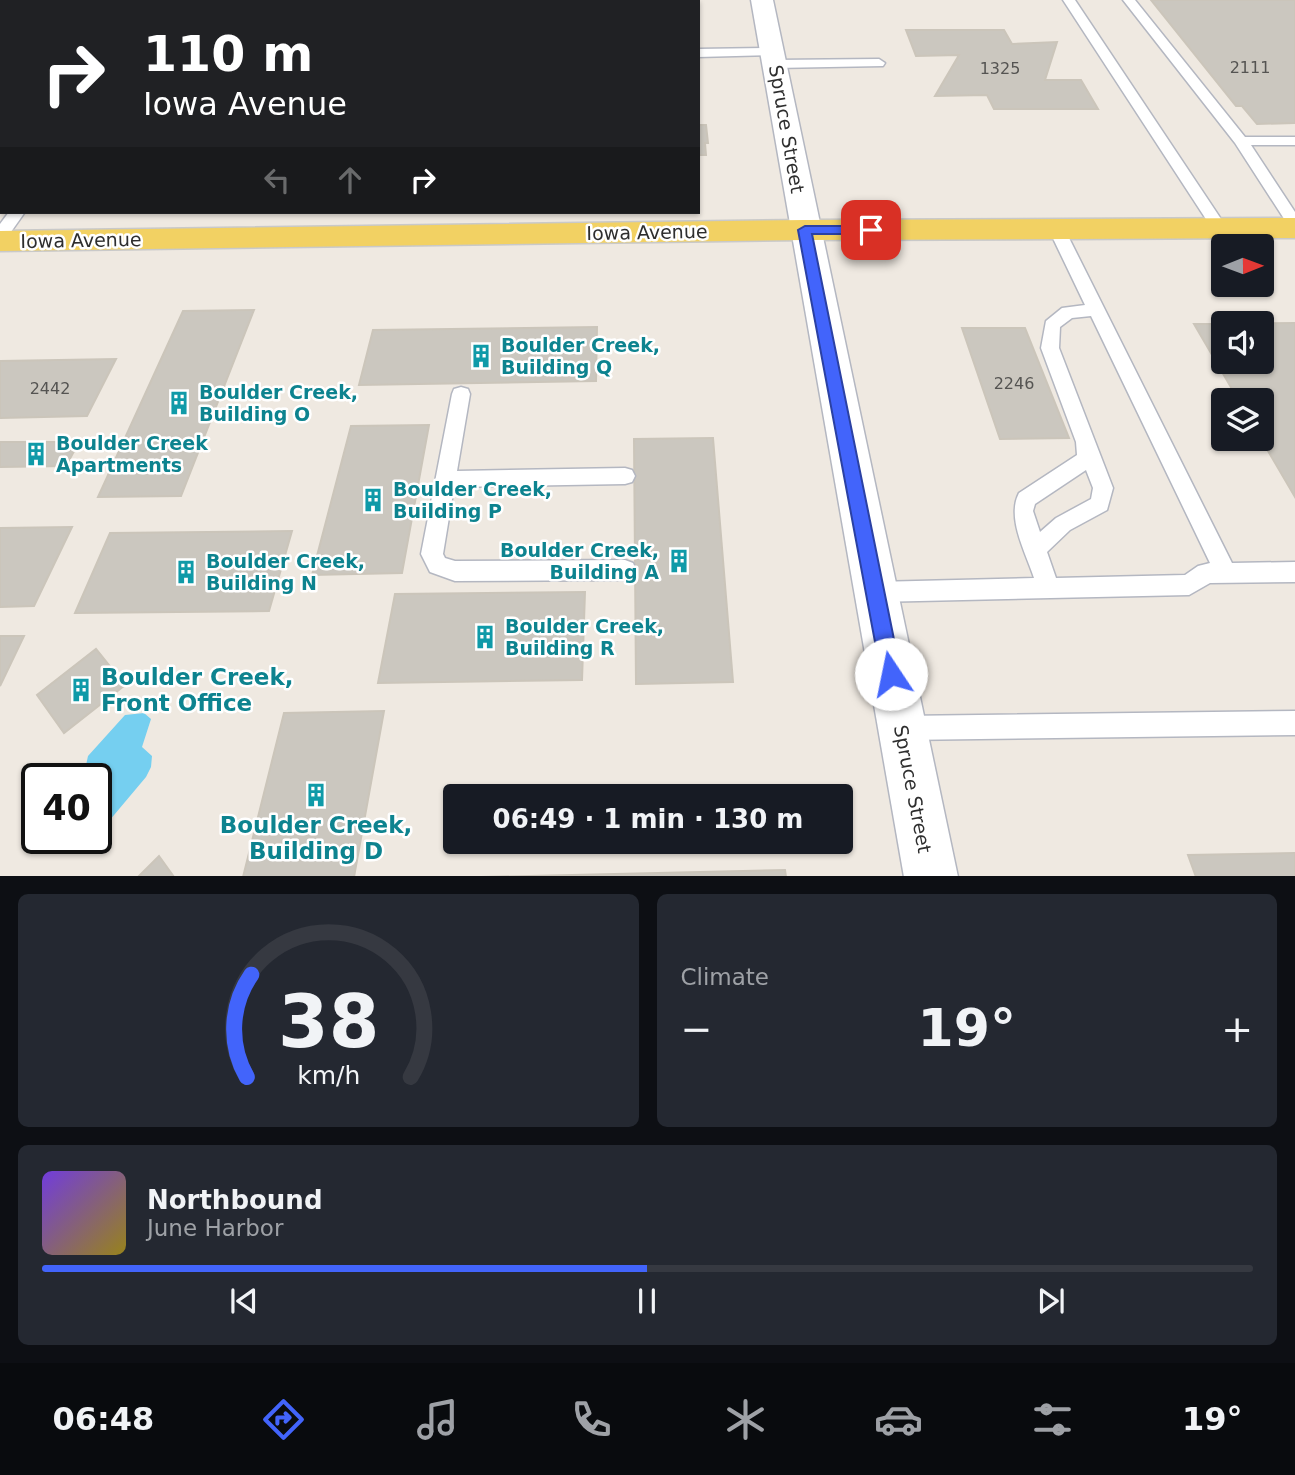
<!DOCTYPE html>
<meta charset="utf-8">
<style>
:root{--surface:#171b24;--page:#242831;--text:#f1f3f6;--muted:#9ea1a6;--line:#363941;--accent:#4264fb}
body{margin:0;font-family:"DejaVu Sans",sans-serif;background:var(--page);color:var(--text);height:100vh;display:flex;flex-direction:column;font-size:26px;white-space:nowrap}
*{box-sizing:border-box;margin:0}
p{font-size:23px;color:var(--muted)}
.icon{flex:none;width:38px;height:38px;fill:none;stroke:currentColor;stroke-width:2;stroke-linecap:round;stroke-linejoin:round}
.map{position:relative;height:876px;overflow:hidden}
.panel{display:flex;flex-direction:column;gap:18px;padding:18px;background:#0d0f14;flex:1}
.panel>*{flex:none}
.top-card{position:absolute;left:0px;top:0px;width:700px;height:214px;box-shadow:0 2px 5px #0004;background:#202124;color:#fff;overflow:hidden}
.needle{width:46px;rotate:89deg}
.tools{position:absolute;left:1211px;top:234px;display:grid;gap:14px}
.tools a{display:grid;place-items:center;width:63px;height:63px;border-radius:7px;background:var(--surface);box-shadow:0 2px 5px #0004;font-size:35px}
.speed{position:absolute;left:21px;top:763px;display:flex;gap:14px;font-size:35px;font-weight:700;text-align:center}
.speed>*{display:grid;place-content:center;width:91px;height:91px;border-radius:50%;background:var(--surface);box-shadow:0 2px 5px #0004;line-height:1}
.speed .limit{border:4px solid #111;border-radius:10px;background:#fff;color:#111}
.pin{position:absolute;display:grid;place-items:center;width:60px;height:60px;color:#fff;margin:-30px;border-radius:14px;box-shadow:0 4px 10px #0006}
.me{position:absolute;width:77px;margin:-38px;rotate:349deg;stroke-linejoin:round;filter:drop-shadow(0 0 5px #0008)}
.turn{display:flex;align-items:center;gap:24px;height:147px;padding:0 28px;font-size:32px}
.turn .icon{width:91px;height:91px;stroke-width:2.5}
.turn b{display:block;font-size:49px;line-height:60px}
.lanes{display:flex;align-items:center;height:66px;padding:0 28px;background:#0003;justify-content:center;gap:35px;direction:ltr}
.lanes .off{opacity:.35}
.big{font-size:52px;font-weight:700;line-height:1.1}
.panel .tile{flex:1;display:flex;flex-direction:column;justify-content:center;gap:10px;min-width:0;padding:0 24px;border-radius:10px;background:var(--page)}
.panel .dial{align-items:center;gap:0}
.dial svg{height:182px;overflow:visible;fill:none;stroke:var(--line);stroke-width:7;stroke-linecap:round;text-anchor:middle}
.dial text{fill:var(--text);stroke:none}
.song{display:flex;align-items:center;gap:21px}
.cover{width:84px;height:84px;border-radius:10px;background:linear-gradient(135deg,hsl(260 70% 55%),hsl(50 70% 35%))}
.played{height:7px;border-radius:4px;background:linear-gradient(90deg,var(--accent) 50%,var(--line) 50%)}
.keys{display:flex;justify-content:space-around;direction:ltr}
.heat{display:flex;justify-content:space-between;align-items:center;font-size:38px;direction:ltr}
.panel .tiles{flex:1;display:grid;gap:18px;grid-template-columns:1fr 1fr}
.tile:last-child{grid-column:span 2}
.trip{position:absolute;left:443px;top:784px;width:410px;height:70px;border-radius:7px;background:var(--surface);box-shadow:0 2px 5px #0004;font-weight:700;line-height:70px;text-align:center}
.tab-bar{display:flex;height:112px;justify-content:space-around;align-items:center;background:#090b0e;color:var(--muted)}
.tab-bar .icon{width:49px;height:49px}
.tab-bar .on{color:var(--accent)}
.tab-bar b{font-size:32px;color:var(--text)}
.map>svg:first-child{display:block}
.water{fill:#75cff0}
.building{fill:#cbc7bf;stroke:#cbc5ba;stroke-width:2}
.lines{fill:none;stroke-linecap:round;stroke-linejoin:round}
.lane-casing{stroke:#b4b7c1;stroke-width:3}
.secondary-casing{stroke:#b4b7c1;stroke-width:3}
.primary-casing{stroke:#c9c9c9;stroke-width:3}
.lane{fill:#fff;fill-rule:evenodd}
.secondary{fill:#fff;fill-rule:evenodd}
.primary{fill:#f2d163;fill-rule:evenodd}
.route{fill:#4264fb;stroke:#2b41a3;stroke-width:2}
.labels{text-anchor:middle;stroke-width:5;stroke-linejoin:round;paint-order:stroke}
.number-label{font-size:16px;fill:#555452}
.street-label{font-size:19px;fill:#2e2e2e;stroke:#fff}
.culture-label{font-size:19px;font-weight:bold;fill:#0d838f;stroke:#fff;text-anchor:start}
.near-culture-label{font-size:23px;font-weight:bold;fill:#0d838f;stroke:#fff;text-anchor:start}
</style>
<div class="map">
<svg width="1295" height="877" viewBox="0 0 1295 877">
<rect width="100%" height="100%" fill="#efe9e1"/>
<!-- water -->
<path class="water" d="M 144,713 L 151,719 L 142,747 L 152,756 L 151,767 L 146,777 L 109,821 L 96,823 L 96,779 L 83,779 L 88,756 L 125,715 Z"/>
<!-- building -->
<g class="building">
<path d="M 1151,0 L 1295,0 L 1295,123 L 1257,124 L 1242,106 L 1236,106 Z"/>
<path d="M 906,30 L 1004,30 L 1012,44 L 1057,42 L 1045,80 L 1081,80 L 1098,109 L 994,109 L 987,95 L 935,96 L 959,55 L 916,56 Z"/>
<path d="M 698,125 L 706,125 L 708,143 L 705,143 L 706,155 L 698,155 Z"/>
<path d="M 254,310 L 181,496 L 98,497 L 183,311 Z"/>
<path d="M 1295,323 L 1295,497 L 1261,439 L 1262,401 L 1239,401 L 1194,324 L 1223,324 L 1223,362 L 1262,362 L 1262,324 L 1224,324 Z"/>
<path d="M 597,327 L 596,381 L 359,385 L 373,330 Z"/>
<path d="M 962,328 L 1025,328 L 1069,438 L 1000,439 Z"/>
<path d="M 116,359 L 87,416 L 0,418 L 0,361 Z"/>
<path d="M 429,425 L 402,573 L 312,575 L 351,426 Z"/>
<path d="M 713,438 L 733,682 L 636,684 L 634,439 Z"/>
<path d="M 0,442 L 79,442 L 66,466 L 0,467 Z"/>
<path d="M 72,527 L 34,606 L 0,607 L 0,528 Z"/>
<path d="M 292,531 L 269,611 L 75,613 L 110,533 Z"/>
<path d="M 585,592 L 582,680 L 378,683 L 395,594 Z"/>
<path d="M 0,636 L 24,636 L 0,686 Z"/>
<path d="M 96,649 L 125,685 L 64,733 L 37,695 Z"/>
<path d="M 384,711 L 354,877 L 243,877 L 284,713 Z"/>
<path d="M 1295,853 L 1295,877 L 1196,877 L 1188,855 Z"/>
<path d="M 159,856 L 174,877 L 138,877 Z"/>
<path d="M 785,870 L 786,877 L 481,877 Z"/>
</g>
<g class="lines">
<!-- lane casing -->
<g class="lane-casing">
<g id="lane">
<path d="M 191,0 L 203,0 L 190,2 Z"/>
<rect x="600" y="0" width="12" height="2"/>
<path d="M 1063,0 L 1075,0 L 1225,225 L 1228,229 L 1225,233 L 1215,233 Z"/>
<path d="M 1123,0 L 1135,0 L 1245,137 L 1295,137 L 1295,145 L 1251,145 L 1295,212 L 1295,229 L 1290,228 L 1235,143 Z"/>
<path d="M 773,48 L 779,52 L 777,55 L 698,57 L 698,49 Z"/>
<path d="M 879,59 L 885,63 L 883,66 L 775,68 L 769,64 L 775,60 Z"/>
<path d="M 0,140 L 2,140 L 0,149 Z"/>
<path d="M 9,212 L 25,212 L 6,239 L 0,240 L 0,224 Z"/>
<path d="M 1057,225 L 1065,230 L 1232,563 L 1295,562 L 1295,582 L 1210,583 L 1189,595 L 875,602 L 867,599 L 864,592 L 867,585 L 875,582 L 1034,578 C 1026,553 1006,518 1019,493 L 1077,455 L 1076,442 L 1041,348 L 1046,321 L 1062,308 L 1085,305 L 1049,230 ZM 1091,316 L 1210,563 L 1198,566 L 1185,575 L 1056,578 L 1047,552 L 1070,530 L 1107,510 L 1113,488 L 1059,348 L 1060,327 L 1072,318 ZM 1086,470 L 1093,488 L 1091,499 L 1056,518 L 1040,532 L 1033,511 L 1035,504 Z"/>
<path d="M 461,387 L 468,389 L 470,394 L 457,471 L 625,468 L 632,470 L 635,476 L 632,482 L 625,484 L 454,487 L 443,554 L 445,558 L 455,561 L 625,560 L 633,563 L 636,570 L 633,577 L 625,580 L 455,581 L 430,572 L 421,554 L 452,394 L 454,389 Z"/>
<path d="M 1295,711 L 1295,735 L 902,740 L 893,737 L 890,728 L 893,719 L 902,716 Z"/>
</g>
</g>
<!-- secondary casing -->
<g class="secondary-casing">
<path id="secondary" d="M 751,0 L 773,0 L 958,877 L 904,877 Z"/>
</g>
<!-- primary casing -->
<g class="primary-casing">
<path id="primary" d="M 1295,218 L 1295,238 L 805,240 L 0,251 L 0,231 L 805,220 Z"/>
</g>
<!-- lane -->
<use href="#lane" class="lane"/>
<!-- secondary -->
<use href="#secondary" class="secondary"/>
<!-- primary -->
<use href="#primary" class="primary"/>
</g>
<!-- route -->
<path class="route" d="M 805,226 L 871,226 L 877,230 L 871,234 L 812,234 L 901,674 L 898,681 L 891,683 L 884,681 L 881,674 L 798,230 Z"/>
<!-- icons -->
<defs>
<g id="building-bare" transform="scale(1.89)"><path d="M-4-6H4V6H1V3H-1V6H-4ZM-2.5-4.3h1.7v1.8h-1.7ZM.8-4.3h1.7v1.8H.8ZM-2.5-1h1.7V.8h-1.7ZM.8-1h1.7V.8H.8Z" fill="#0f9aa8" stroke="#fff" stroke-width="2.5" paint-order="stroke"/></g>
</defs>
<g fill-rule="evenodd">
<use href="#building-bare" x="481" y="356"/>
<use href="#building-bare" x="179" y="403"/>
<use href="#building-bare" x="36" y="454"/>
<use href="#building-bare" x="373" y="500"/>
<use href="#building-bare" x="679" y="561"/>
<use href="#building-bare" x="186" y="572"/>
<use href="#building-bare" x="485" y="637"/>
<use href="#building-bare" x="81" y="690"/>
<use href="#building-bare" x="316" y="795"/>
</g>
<g class="labels">
<!-- number labels -->
<g class="number-label">
<text x="1250" y="73">2111</text>
<text x="1000" y="74">1325</text>
<text x="1014" y="389">2246</text>
<text x="50" y="394">2442</text>
</g>
<!-- street labels -->
<g class="street-label">
<text transform="translate(787 129) rotate(80)" y="7">Spruce Street</text>
<text transform="translate(647 232) rotate(-1)" y="7">Iowa Avenue</text>
<text transform="translate(81 240) rotate(-1)" y="7">Iowa Avenue</text>
<text transform="translate(913 789) rotate(79)" y="7">Spruce Street</text>
</g>
<!-- culture labels -->
<g class="culture-label">
<text x="501" y="352">Boulder Creek,<tspan x="501" dy="22">Building Q</tspan></text>
<text x="199" y="399">Boulder Creek,<tspan x="199" dy="22">Building O</tspan></text>
<text x="56" y="450">Boulder Creek<tspan x="56" dy="22">Apartments</tspan></text>
<text x="393" y="496">Boulder Creek,<tspan x="393" dy="22">Building P</tspan></text>
<text x="659" y="557" text-anchor="end">Boulder Creek,<tspan x="659" dy="22">Building A</tspan></text>
<text x="206" y="568">Boulder Creek,<tspan x="206" dy="22">Building N</tspan></text>
<text x="505" y="633">Boulder Creek,<tspan x="505" dy="22">Building R</tspan></text>
</g>
<!-- near-culture labels -->
<g class="near-culture-label">
<text x="101" y="685">Boulder Creek,<tspan x="101" dy="26">Front Office</tspan></text>
<text x="316" y="833" text-anchor="middle">Boulder Creek,<tspan x="316" dy="26">Building D</tspan></text>
</g>
</g>
</svg>
<div class="tools">
<a><svg class="needle" viewBox="-14 -14 28 28"><path d="M0-13l5 13h-10z" fill="#e53935"/><path d="M0 13l5-13h-10z" fill="#9ea1a6"/></svg></a>
<a><svg class="icon" aria-label="sound" viewBox="0 0 24 24"><path d="M4 9h4l5-4v14l-5-4H4zM17 9q2 3 0 6"/></svg></a>
<a><svg class="icon" aria-label="layers" viewBox="0 0 24 24"><path d="M12 4l9 5-9 5-9-5zM3 14l9 5 9-5"/></svg></a>
</div>
<div class="speed"><div class="limit">40</div></div>
<div class="pin" style="left:871px;top:230px;background:#d93025"><svg class="icon" aria-label="arrive" viewBox="0 0 24 24"><path d="M6 21V4h12l-3 4 3 4H6"/></svg></div>
<svg class="me" style="left:891px;top:674px" viewBox="-20 -20 40 40"><circle r="19" fill="#fff"/><path d="M0-13L10 11 0 6-10 11z" fill="#4264fb"/></svg>
<div class="trip">06:49 · 1 min · 130 m</div>
<div class="top-card">
<div class="turn"><svg class="icon" aria-label="right" viewBox="0 0 24 24"><path d="M7 20v-9h11M14 6l5 5-5 5"/></svg><div><b>110 m</b>Iowa Avenue</div></div>
<div class="lanes"><svg class="icon off" aria-label="left" viewBox="0 0 24 24"><path d="M17 20v-9H6M10 6l-5 5 5 5"/></svg><svg class="icon off" aria-label="ahead" viewBox="0 0 24 24"><path d="M12 20V5M6 11l6-6 6 6"/></svg><svg class="icon" aria-label="right" viewBox="0 0 24 24"><path d="M7 20v-9h11M14 6l5 5-5 5"/></svg></div>
</div>
</div>
<section class="panel">
<div class="tiles">
<div class="tile dial"><svg viewBox="0 0 100 80">
<path d="M14 69A42 42 0 1 1 86 69"/>
<path d="M14 69A42 42 0 0 1 16 24" stroke="#4264fb"/>
<text x="50" y="56" font-size="32" font-weight="700">38</text>
<text x="50" y="72" font-size="11">km/h</text>
</svg></div>
<div class="tile"><p>Climate</p>
<div class="heat"><a>−</a><b class="big">19°</b><a>+</a></div>
</div>
<div class="tile">
<div class="song"><i class="cover"></i><div><b>Northbound</b><p>June Harbor</p></div></div>
<div class="played"></div>
<div class="keys"><svg class="icon" aria-label="previous" viewBox="0 0 24 24"><path d="M18 5L8 12l10 7zM5 5v14"/></svg><svg class="icon" aria-label="pause" viewBox="0 0 24 24"><path d="M8 5v14M16 5v14"/></svg><svg class="icon" aria-label="next" viewBox="0 0 24 24"><path d="M6 5l10 7-10 7zM19 5v14"/></svg></div>
</div>
</div>
</section>
<nav class="tab-bar">
<b>06:48</b>
<svg class="icon on" aria-label="directions" viewBox="0 0 24 24"><path d="M12 3l9 9-9 9-9-9zM9 14v-3h6M13 9l2 2-2 2"/></svg>
<svg class="icon" aria-label="music" viewBox="0 0 24 24"><path d="M9 18V5l10-2v13"/><circle cx="6" cy="18" r="3"/><circle cx="16" cy="16" r="3"/></svg>
<svg class="icon" aria-label="phone" viewBox="0 0 24 24"><path d="M5 4h4l2 5-3 2q2 4 5 5l2-3 5 2v4C11 20 4 13 5 4z"/></svg>
<svg class="icon" aria-label="climate" viewBox="0 0 24 24"><path d="M12 3v18M4 7l16 10M4 17L20 7"/></svg>
<svg class="icon" aria-label="car" viewBox="0 0 24 24"><path d="M5 17H2v-5l4-1 3-4h7l3 4 3 1v5h-3M9 17h6M6 11h13"/><circle cx="7" cy="17" r="2"/><circle cx="17" cy="17" r="2"/></svg>
<svg class="icon" aria-label="filters" viewBox="0 0 24 24"><path d="M4 7h16M4 17h16"/><circle cx="9" cy="7" r="2"/><circle cx="15" cy="17" r="2"/></svg>
<b>19°</b>
</nav>
